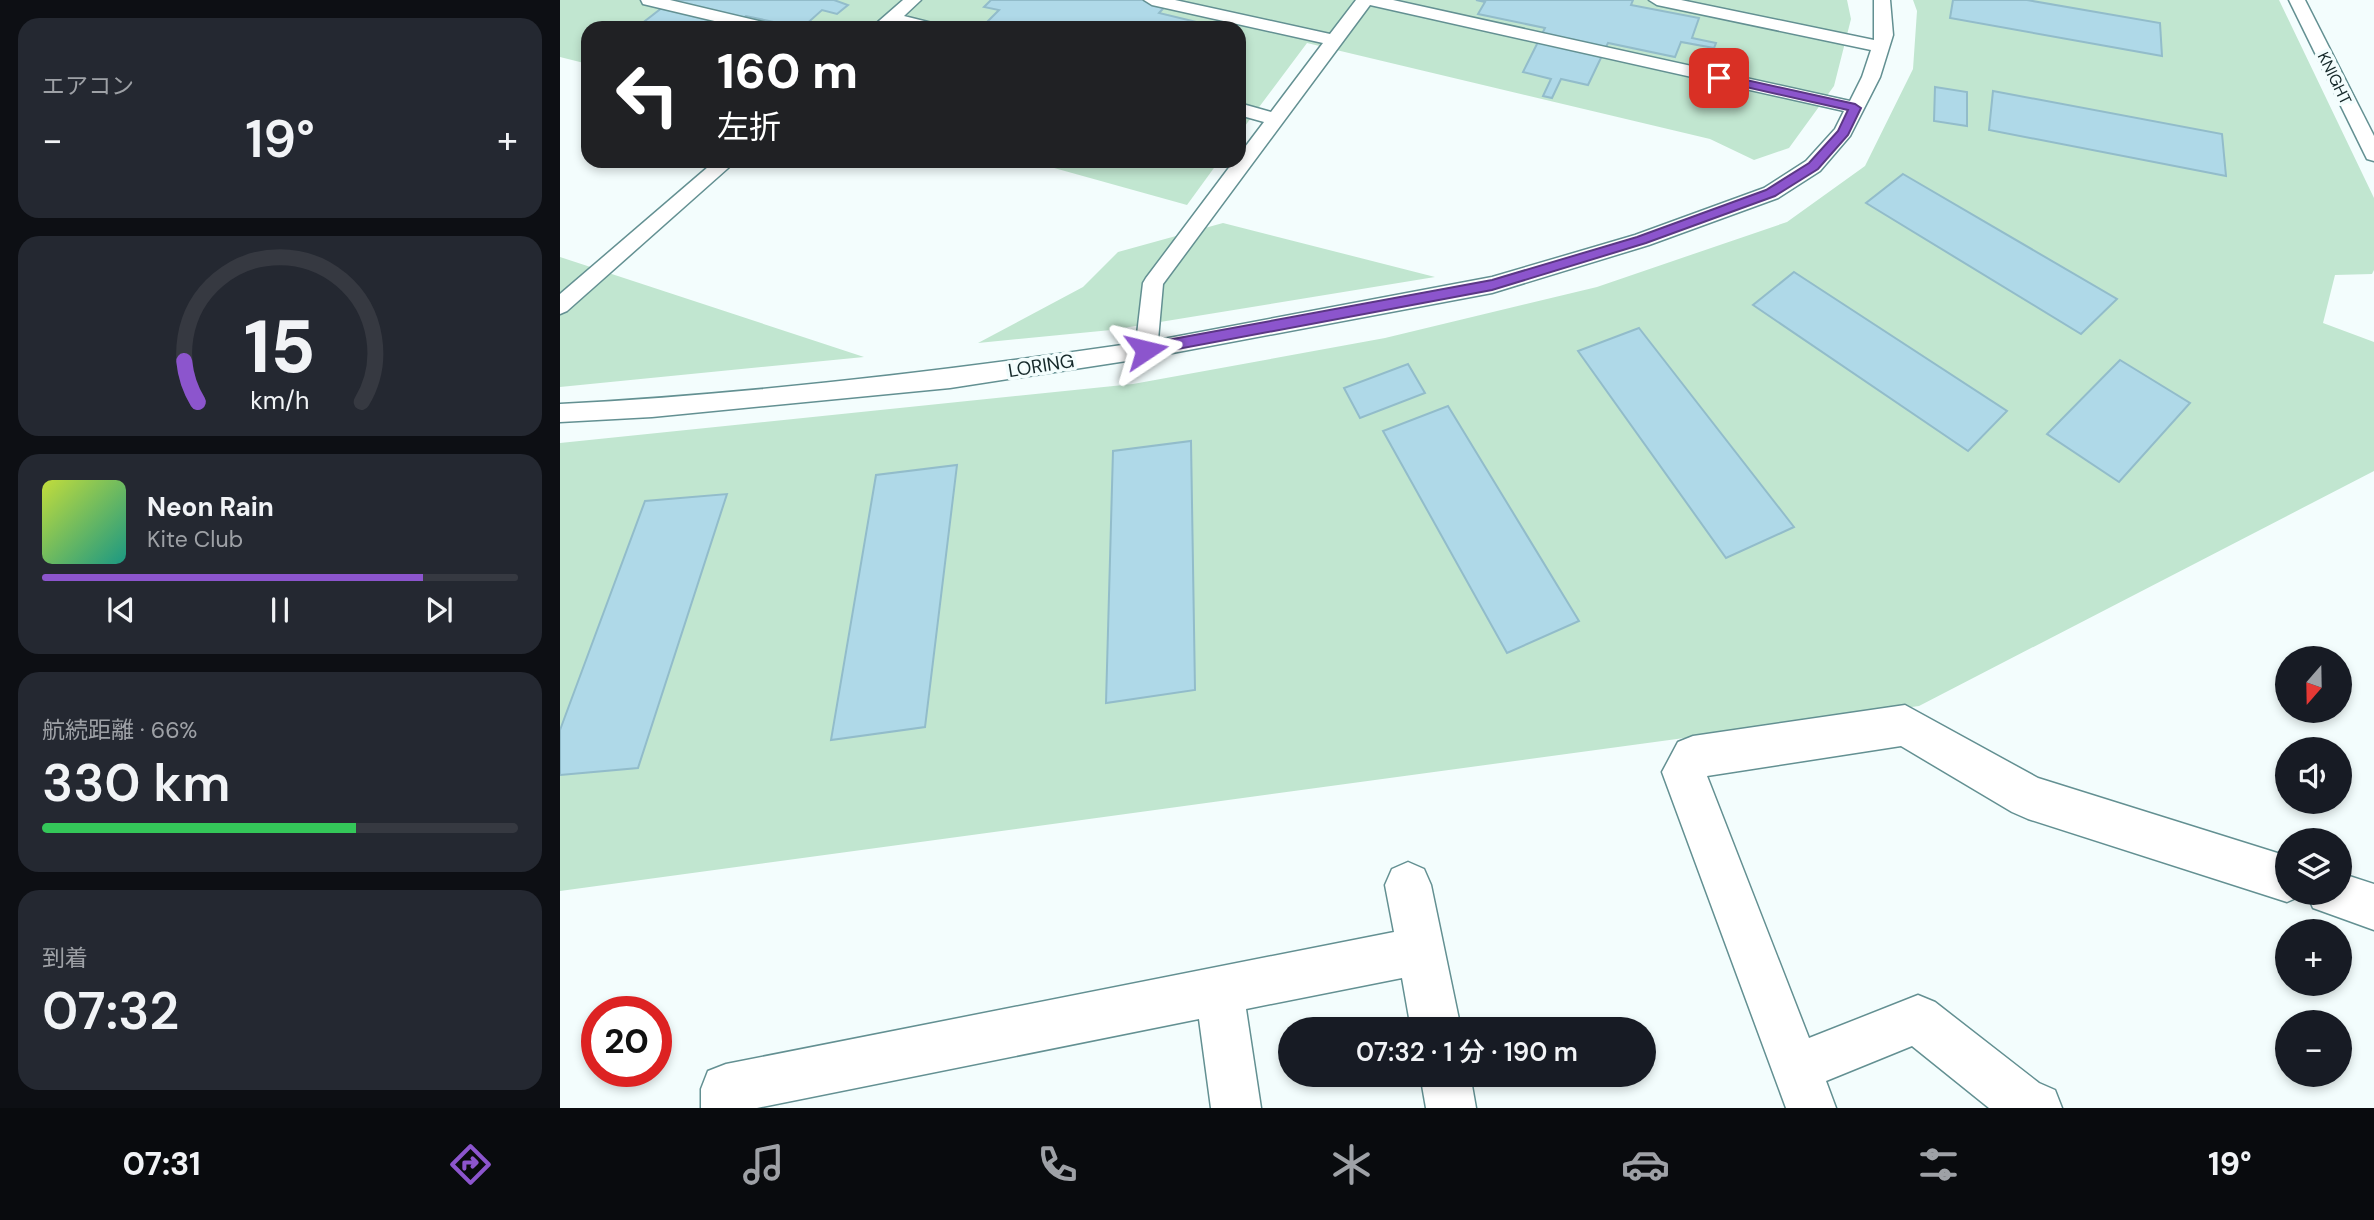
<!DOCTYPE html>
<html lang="ja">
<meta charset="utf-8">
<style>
:root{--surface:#171b24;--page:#242831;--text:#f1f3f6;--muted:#9ea1a6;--line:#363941;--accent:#8c55cd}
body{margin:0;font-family:"DM Sans","Noto Sans JP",sans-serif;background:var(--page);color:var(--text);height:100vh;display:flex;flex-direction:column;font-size:26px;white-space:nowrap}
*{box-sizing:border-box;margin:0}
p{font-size:23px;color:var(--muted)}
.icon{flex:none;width:38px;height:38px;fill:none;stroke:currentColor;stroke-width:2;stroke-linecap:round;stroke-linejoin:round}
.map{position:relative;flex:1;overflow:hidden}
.drawer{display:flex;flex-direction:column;gap:18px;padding:18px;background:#0d0f14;width:560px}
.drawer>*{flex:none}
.banner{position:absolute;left:21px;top:21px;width:665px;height:147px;border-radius:21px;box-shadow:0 4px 10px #0003;background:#202124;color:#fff;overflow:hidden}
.needle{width:46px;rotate:200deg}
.controls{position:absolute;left:1715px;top:646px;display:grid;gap:14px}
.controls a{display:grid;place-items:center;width:77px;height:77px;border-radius:50%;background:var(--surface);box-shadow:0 4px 10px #0003;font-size:35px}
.speed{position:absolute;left:21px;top:996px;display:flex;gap:14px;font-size:35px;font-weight:700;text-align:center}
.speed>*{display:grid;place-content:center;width:91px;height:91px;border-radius:50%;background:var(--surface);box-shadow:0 4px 10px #0003;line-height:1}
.speed .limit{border:10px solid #d22;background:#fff;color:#111}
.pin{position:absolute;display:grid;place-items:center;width:60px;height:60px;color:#fff;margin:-30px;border-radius:14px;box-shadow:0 4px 10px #0006}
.me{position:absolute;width:77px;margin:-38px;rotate:80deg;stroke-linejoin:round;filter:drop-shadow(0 0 5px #0008)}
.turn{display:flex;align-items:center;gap:24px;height:147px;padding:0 21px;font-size:32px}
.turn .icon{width:91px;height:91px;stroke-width:2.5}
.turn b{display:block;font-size:49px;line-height:60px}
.big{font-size:52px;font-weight:600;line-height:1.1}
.drawer .card{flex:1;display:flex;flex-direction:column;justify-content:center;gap:10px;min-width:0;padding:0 24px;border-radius:21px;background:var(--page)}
.drawer .dial{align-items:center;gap:0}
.dial svg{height:182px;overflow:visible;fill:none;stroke:var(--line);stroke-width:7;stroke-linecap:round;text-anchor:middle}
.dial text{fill:var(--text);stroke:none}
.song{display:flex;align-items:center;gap:21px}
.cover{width:84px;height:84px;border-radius:10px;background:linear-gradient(135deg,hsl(70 70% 55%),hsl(170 70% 35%))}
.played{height:7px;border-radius:4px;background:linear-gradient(90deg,var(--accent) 80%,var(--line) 80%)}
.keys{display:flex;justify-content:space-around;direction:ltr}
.heat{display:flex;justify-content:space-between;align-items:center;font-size:38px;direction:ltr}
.charge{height:10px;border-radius:5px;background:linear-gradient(90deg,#34c759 66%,var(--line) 0)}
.trip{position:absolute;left:718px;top:1017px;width:378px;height:70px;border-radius:35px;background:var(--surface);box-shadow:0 4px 10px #0003;font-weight:600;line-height:70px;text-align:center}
.menu{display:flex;height:112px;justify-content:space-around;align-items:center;background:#090b0e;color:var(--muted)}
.menu .icon{width:49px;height:49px}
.menu .current{color:var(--accent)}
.menu b{font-size:32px;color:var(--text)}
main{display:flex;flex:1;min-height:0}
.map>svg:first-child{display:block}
.green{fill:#c1e6d0}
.building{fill:#afd9e8;stroke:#92bcca;stroke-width:2}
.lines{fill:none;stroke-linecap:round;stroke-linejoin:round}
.service-casing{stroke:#639092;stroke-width:3}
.minor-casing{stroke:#639092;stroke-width:3}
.service{fill:#fff;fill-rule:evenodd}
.minor{fill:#fff;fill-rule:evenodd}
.route{fill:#8c55cd;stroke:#5b3785;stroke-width:2}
.labels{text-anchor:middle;stroke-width:7;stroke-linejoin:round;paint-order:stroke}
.far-street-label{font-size:16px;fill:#152829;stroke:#f3fdfd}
.street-label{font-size:19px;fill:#152829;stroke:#f3fdfd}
</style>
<main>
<section class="drawer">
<div class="card"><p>エアコン</p>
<div class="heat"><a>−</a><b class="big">19°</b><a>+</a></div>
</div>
<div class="card dial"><svg viewBox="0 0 100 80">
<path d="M14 69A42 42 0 1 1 86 69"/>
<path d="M14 69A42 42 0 0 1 8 51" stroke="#8c55cd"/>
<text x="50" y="56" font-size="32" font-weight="700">15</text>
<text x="50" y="72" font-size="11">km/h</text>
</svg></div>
<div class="card">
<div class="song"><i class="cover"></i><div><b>Neon Rain</b><p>Kite Club</p></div></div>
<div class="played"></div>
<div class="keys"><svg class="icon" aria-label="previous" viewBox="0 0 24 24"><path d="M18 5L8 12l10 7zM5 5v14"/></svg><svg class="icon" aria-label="pause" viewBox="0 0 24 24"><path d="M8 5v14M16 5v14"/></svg><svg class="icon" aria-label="next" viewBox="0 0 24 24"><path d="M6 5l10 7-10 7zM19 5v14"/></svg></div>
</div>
<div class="card"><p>航続距離 · 66%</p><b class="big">330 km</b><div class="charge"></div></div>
<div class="card"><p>到着</p><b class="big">07:32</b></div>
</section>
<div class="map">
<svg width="1814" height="1108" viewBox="0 0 1814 1108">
<rect width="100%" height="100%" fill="#f3fdfd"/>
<!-- green -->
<g class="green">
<path d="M 0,0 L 1287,0 L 1291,19 L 1274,86 L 1229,148 L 1194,160 L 1150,139 L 747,43 L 679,134 L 679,28 L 28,28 L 28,64 L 0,57 Z"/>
<path d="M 1353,0 L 1719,0 L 1814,198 L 1814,270 L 1812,274 L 1775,275 L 1763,323 L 1814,342 L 1814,471 L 1359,706 L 0,891 L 0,443 L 573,384 L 825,338 L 1037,287 L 1227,222 L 1305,166 L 1353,69 L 1357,11 Z"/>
<path d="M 469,161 L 659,161 L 627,205 Z"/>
<path d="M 663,223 L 875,277 L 551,330 L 418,343 L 523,287 L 558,252 Z"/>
<path d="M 0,257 L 304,357 L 0,387 Z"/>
</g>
<!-- building -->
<g class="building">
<path d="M 112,0 L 274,0 L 288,5 L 277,14 L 262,10 L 242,28 L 186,16 L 170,28 L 76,28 Z"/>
<path d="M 431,0 L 611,0 L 599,13 L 653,26 L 421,28 L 439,10 L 424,7 Z"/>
<path d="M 916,0 L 1073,0 L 1071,5 L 1139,18 L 1132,38 L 1156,43 L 1154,48 L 1121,42 L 1115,57 L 1048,43 L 1028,85 L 1001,79 L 992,98 L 983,96 L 991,79 L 963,72 L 985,28 L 918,14 L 925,2 Z"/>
<path d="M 1393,0 L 1467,0 L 1600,23 L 1602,56 L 1390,18 Z"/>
<path d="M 1375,87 L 1407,92 L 1407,126 L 1374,121 Z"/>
<path d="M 1433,91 L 1662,134 L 1666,176 L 1429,130 Z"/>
<path d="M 1343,174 L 1557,299 L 1521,334 L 1306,203 Z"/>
<path d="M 1234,272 L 1447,411 L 1408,451 L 1193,305 Z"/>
<path d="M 1079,328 L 1234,527 L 1166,558 L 1018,351 Z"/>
<path d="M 1560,360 L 1630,403 L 1559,482 L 1487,434 Z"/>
<path d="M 848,364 L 865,393 L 800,418 L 784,388 Z"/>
<path d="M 888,406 L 1019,621 L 947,653 L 823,431 Z"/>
<path d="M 631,441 L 635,690 L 546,703 L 553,451 Z"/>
<path d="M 397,465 L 365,727 L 271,740 L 316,475 Z"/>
<path d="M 167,494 L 78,768 L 0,775 L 0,730 L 85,501 Z"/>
</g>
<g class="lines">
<!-- service casing -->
<g class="service-casing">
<g id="service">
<path d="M 81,0 L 110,0 L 211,24 L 214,28 L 184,28 L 83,4 Z"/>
<path d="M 343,0 L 361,0 L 344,16 L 376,24 L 379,28 L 350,28 L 335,24 L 330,28 L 311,28 Z"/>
<path d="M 584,0 L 615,0 L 770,34 L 796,0 L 833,0 L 1290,101 L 1302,77 L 1311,50 L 1097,5 L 1089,0 L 1121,0 L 1314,40 L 1314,0 L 1330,0 L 1333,35 L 1320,77 L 1290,136 L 1260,171 L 1218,198 L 1089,245 L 932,293 L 586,358 L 390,388 L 92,417 L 0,422 L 0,404 C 193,394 385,371 576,343 L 583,283 L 586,278 L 674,161 L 679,161 L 679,155 L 704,122 L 679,115 L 679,103 L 711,112 L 763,43 L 592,5 ZM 810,5 L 1284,111 L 1275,129 L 1246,161 L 1204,188 L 1075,235 L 932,277 L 598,340 L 603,284 Z"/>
<path d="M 1729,0 L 1745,0 L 1814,136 L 1814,161 L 1807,159 L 1805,155 Z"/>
<path d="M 155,161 L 176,161 L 7,311 L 0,314 L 0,294 Z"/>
</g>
</g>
<!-- minor casing -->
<g class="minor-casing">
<g id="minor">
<path d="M 1345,705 L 1478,778 L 1727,856 L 1727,892 L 1744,892 L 1743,895 L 1727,902 L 1468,819 L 1452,812 L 1341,746 L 1147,776 L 1249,1038 L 1358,995 L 1375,1002 L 1479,1083 L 1495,1090 L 1502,1108 L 1429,1108 L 1352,1046 L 1266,1081 L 1276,1108 L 1226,1108 L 1102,772 L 1118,742 L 1133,736 Z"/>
<path d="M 848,862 L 864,869 L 871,885 L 901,1029 L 851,1029 L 842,978 L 686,1009 L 701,1108 L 651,1108 L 639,1019 L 197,1108 L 141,1108 L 141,1089 L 148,1071 L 166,1064 L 834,932 L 825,885 L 832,869 Z"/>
<path d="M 1780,873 L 1814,884 L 1814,930 L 1753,908 L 1746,892 L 1780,892 Z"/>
<path d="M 860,1074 L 910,1074 L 916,1108 L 866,1108 Z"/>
</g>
</g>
<!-- service -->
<use href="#service" class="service"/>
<!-- minor -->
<use href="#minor" class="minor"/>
</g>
<!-- route -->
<path class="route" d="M 1159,74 L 1295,104 L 1301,108 L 1288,135 L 1258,169 L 1215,196 L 1086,243 L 932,290 L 586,355 L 579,350 L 586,344 L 932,280 L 1077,237 L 1206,190 L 1249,163 L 1278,131 L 1288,110 L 1155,80 L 1155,75 Z"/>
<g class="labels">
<!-- far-street labels -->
<g class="far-street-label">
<text transform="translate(1775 78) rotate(64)" y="6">KNIGHT</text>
</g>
<!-- street labels -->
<g class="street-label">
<text transform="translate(481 365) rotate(-9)" y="7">LORING</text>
</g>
</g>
</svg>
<div class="controls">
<a><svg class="needle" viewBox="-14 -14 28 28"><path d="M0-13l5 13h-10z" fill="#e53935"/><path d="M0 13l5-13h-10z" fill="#9ea1a6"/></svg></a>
<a><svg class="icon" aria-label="sound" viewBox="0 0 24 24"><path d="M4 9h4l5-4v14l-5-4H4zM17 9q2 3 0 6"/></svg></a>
<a><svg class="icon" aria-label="layers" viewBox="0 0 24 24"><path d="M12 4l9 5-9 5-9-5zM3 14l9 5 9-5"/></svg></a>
<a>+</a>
<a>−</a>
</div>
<div class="speed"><div class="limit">20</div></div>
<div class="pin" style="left:1159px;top:78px;background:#d93025"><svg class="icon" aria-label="arrive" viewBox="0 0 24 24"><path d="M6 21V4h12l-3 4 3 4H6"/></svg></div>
<svg class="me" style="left:586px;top:350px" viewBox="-20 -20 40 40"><path d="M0-17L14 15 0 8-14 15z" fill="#8c55cd" stroke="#fff" stroke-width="4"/></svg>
<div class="trip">07:32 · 1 分 · 190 m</div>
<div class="banner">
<div class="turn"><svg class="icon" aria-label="left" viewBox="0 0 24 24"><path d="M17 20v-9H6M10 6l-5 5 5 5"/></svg><div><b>160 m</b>左折</div></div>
</div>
</div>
</main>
<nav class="menu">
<b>07:31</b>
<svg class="icon current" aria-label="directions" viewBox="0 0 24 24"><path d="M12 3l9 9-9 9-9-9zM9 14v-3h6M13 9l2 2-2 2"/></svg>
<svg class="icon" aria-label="music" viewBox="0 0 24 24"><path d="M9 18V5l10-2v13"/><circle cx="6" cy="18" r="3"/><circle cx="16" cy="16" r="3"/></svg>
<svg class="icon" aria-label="phone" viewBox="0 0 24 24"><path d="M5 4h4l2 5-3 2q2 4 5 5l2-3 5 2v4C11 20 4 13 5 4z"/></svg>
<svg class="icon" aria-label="climate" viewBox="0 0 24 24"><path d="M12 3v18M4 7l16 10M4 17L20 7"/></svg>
<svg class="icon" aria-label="car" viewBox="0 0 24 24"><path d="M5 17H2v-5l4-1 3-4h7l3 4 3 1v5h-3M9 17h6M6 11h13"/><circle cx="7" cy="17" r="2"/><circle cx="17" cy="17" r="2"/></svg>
<svg class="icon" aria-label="filters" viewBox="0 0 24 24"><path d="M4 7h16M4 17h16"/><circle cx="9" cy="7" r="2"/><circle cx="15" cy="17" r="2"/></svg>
<b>19°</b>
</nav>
